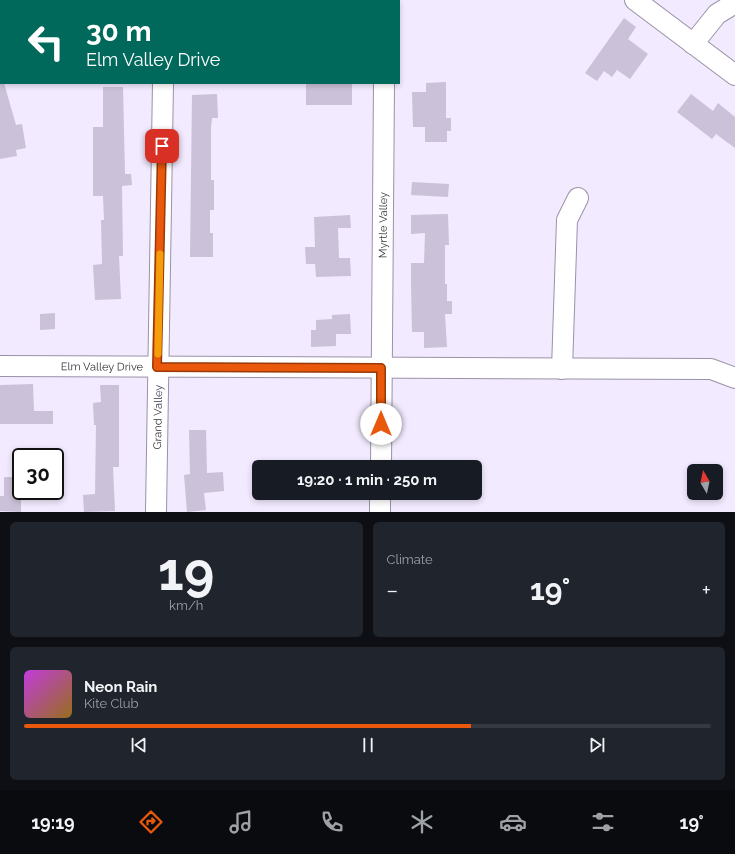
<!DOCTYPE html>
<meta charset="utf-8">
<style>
:root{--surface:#171b24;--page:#20242c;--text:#f1f3f6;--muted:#9ea1a6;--line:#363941;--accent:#ea580c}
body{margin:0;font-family:Raleway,sans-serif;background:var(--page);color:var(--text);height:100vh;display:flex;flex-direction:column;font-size:15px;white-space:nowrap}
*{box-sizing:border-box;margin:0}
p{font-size:13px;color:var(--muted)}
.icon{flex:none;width:22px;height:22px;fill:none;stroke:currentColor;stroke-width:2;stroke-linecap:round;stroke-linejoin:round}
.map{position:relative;height:512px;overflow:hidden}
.side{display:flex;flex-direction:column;gap:10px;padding:10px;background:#0d0f14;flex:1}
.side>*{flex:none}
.top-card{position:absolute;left:0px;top:0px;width:400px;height:84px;box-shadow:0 2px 6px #0003;background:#00695c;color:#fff;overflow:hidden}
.needle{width:26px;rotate:351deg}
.fabs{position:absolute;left:687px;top:464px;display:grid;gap:8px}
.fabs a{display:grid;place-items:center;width:36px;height:36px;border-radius:6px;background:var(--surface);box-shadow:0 2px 6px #0003;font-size:20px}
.speed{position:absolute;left:12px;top:448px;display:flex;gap:8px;font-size:20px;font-weight:700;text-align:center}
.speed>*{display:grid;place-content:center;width:52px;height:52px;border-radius:50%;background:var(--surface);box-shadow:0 2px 6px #0003;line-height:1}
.speed .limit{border:2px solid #111;border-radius:6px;background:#fff;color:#111}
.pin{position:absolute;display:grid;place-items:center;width:34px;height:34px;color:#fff;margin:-17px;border-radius:8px;box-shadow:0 2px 6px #0006}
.me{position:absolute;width:44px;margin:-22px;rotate:0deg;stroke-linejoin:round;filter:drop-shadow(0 0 3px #0008)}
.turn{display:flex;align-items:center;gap:14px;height:84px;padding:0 20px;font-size:18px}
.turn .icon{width:52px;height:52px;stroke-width:2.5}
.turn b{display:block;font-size:28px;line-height:34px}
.big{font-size:30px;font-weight:700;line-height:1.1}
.side .card{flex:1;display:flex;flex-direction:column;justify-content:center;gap:6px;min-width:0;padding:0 14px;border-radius:6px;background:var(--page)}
.side .dial{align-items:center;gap:0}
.dial b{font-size:52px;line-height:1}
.song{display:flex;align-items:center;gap:12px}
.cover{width:48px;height:48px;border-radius:6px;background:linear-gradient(135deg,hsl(290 70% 55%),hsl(40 70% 35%))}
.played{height:4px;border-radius:2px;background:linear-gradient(90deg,var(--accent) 65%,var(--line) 65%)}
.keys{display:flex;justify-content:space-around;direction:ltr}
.heat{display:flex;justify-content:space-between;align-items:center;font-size:22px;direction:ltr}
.side .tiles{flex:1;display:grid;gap:10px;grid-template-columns:1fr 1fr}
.card:last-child{grid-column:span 2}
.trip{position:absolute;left:252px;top:460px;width:230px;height:40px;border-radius:6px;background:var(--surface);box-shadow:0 2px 6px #0003;font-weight:700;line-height:40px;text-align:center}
.tab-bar{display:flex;height:64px;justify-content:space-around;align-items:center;background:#090b0e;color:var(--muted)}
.tab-bar .icon{width:28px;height:28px}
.tab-bar .selected{color:var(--accent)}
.tab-bar b{font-size:18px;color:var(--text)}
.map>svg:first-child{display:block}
.building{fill:#cbc1d9}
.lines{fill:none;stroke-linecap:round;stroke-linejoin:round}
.minor-casing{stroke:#9b91a8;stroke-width:22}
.minor{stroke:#fff;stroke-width:20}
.route-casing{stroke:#983908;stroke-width:10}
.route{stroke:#ea580c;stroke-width:7}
.slow{stroke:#f59e0b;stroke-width:7}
.labels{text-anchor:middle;stroke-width:3.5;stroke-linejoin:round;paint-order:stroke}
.street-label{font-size:11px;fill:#37323c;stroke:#fbfbfb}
</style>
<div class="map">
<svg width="735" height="512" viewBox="0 0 735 512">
<rect width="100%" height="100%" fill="#f2eafe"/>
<!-- building -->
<g class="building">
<path d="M 624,18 L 636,27 L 628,39 L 648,54 L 630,79 L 617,70 L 612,77 L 604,71 L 597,81 L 585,73 Z"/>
<path d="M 0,81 L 4,83 L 16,125 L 22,124 L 26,148 L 16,150 L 17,156 L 0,159 Z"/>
<path d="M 446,82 L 446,118 L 451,118 L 451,131 L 447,131 L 447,142 L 425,142 L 425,127 L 413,127 L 412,92 L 426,92 L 426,83 Z"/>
<rect x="306" y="83" width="46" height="22"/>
<path d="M 103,87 L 123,87 L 125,174 L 131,174 L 132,185 L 122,186 L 123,256 L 119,256 L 121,299 L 95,300 L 93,265 L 102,264 L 101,220 L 104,220 L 103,196 L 93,196 L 93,127 L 103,127 Z"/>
<path d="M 217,94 L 218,118 L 212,118 L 211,128 L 211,180 L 214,180 L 214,210 L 210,210 L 210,233 L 213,233 L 213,257 L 190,257 L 192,95 Z"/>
<path d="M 691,94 L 713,111 L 718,103 L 735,117 L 735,148 L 716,134 L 712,139 L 677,112 Z"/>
<path d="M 412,182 L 449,184 L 448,197 L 411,195 Z"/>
<path d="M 448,214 L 449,245 L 445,245 L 445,284 L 447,284 L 447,301 L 452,301 L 452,314 L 445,314 L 447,347 L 424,348 L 424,332 L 412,332 L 411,285 L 411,263 L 424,263 L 425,233 L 411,234 L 411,215 Z"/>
<path d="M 350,215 L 351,228 L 338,228 L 339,258 L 350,258 L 351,276 L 316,277 L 315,264 L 306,264 L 305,247 L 315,247 L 314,217 Z"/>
<path d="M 55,313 L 55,329 L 40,330 L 40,314 Z"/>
<path d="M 350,314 L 351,334 L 336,334 L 336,346 L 311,347 L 311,330 L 316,330 L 316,320 L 332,319 L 332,315 Z"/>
<path d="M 33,384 L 34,411 L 53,411 L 53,424 L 0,424 L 0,385 Z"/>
<path d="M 100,385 L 119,385 L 119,467 L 113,467 L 115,511 L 84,512 L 83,495 L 95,494 L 96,425 L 94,425 L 93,403 L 101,402 Z"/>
<path d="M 189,430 L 206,430 L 207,473 L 223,472 L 224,491 L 204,493 L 206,510 L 187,512 L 184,475 L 190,474 Z"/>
<path d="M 4,477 L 21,477 L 21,512 L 0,511 L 0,496 L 4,496 Z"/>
</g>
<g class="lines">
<!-- minor casing -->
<g class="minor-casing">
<g id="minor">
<path d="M 635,0 L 735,75"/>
<path d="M 174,1 L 174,0"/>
<path d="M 385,1 L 385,0"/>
<path d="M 693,44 L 717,14 L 735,3"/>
<path id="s1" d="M 0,366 L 711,369 L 735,378"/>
<path d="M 562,369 L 567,220 L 578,198"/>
<path id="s2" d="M 381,467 L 384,83"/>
<path id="s3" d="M 156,512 L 163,83"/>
<path d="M 380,512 L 380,493"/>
</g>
</g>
<!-- minor -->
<use href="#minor" class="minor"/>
</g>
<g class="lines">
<!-- route casing -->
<g class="route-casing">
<path id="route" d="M 162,146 L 157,367 L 381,368 L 381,424"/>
</g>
<!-- route -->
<use href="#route" class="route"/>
<!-- slow -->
<path class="slow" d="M 158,354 L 160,254"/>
</g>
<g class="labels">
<!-- street labels -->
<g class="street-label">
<text dy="4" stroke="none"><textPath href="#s2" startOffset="242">Myrtle Valley</textPath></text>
<text dy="4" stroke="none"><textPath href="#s1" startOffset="102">Elm Valley Drive</textPath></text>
<text dy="4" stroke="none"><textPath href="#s3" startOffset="95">Grand Valley</textPath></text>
</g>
</g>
</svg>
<div class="fabs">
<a><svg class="needle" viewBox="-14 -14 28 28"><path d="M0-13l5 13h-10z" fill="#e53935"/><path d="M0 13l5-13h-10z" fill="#9ea1a6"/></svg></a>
</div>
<div class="speed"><div class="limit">30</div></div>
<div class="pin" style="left:162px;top:146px;background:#d93025"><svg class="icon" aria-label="arrive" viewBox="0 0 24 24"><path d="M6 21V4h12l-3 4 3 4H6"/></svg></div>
<svg class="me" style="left:381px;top:424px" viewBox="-20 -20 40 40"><circle r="19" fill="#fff"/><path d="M0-13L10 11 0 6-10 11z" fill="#ea580c"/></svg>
<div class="trip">19:20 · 1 min · 250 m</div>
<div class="top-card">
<div class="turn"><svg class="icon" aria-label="left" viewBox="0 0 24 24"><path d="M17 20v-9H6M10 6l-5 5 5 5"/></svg><div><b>30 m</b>Elm Valley Drive</div></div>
</div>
</div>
<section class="side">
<div class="tiles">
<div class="card dial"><b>19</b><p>km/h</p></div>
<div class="card"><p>Climate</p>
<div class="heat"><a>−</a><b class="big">19°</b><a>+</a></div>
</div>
<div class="card">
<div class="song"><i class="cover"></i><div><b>Neon Rain</b><p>Kite Club</p></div></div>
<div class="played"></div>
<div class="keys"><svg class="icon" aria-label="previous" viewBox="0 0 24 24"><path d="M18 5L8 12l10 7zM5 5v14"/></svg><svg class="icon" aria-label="pause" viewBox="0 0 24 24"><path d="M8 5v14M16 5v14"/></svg><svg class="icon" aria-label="next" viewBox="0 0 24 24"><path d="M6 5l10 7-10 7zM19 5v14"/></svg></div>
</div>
</div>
</section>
<nav class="tab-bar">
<b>19:19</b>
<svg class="icon selected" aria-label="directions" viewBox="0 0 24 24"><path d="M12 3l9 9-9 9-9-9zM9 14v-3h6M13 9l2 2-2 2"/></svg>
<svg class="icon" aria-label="music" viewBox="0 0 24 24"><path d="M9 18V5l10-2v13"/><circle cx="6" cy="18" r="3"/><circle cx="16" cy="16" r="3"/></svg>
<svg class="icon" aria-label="phone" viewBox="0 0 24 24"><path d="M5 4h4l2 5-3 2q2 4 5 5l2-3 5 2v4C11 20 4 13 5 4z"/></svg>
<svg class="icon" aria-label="climate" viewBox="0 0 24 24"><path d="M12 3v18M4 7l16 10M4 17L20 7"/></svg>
<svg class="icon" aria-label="car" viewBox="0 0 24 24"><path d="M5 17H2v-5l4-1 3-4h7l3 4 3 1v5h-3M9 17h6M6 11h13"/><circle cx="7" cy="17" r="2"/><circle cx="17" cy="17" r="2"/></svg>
<svg class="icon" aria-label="filters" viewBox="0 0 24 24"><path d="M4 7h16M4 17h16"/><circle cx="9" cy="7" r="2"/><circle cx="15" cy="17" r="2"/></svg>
<b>19°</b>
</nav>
